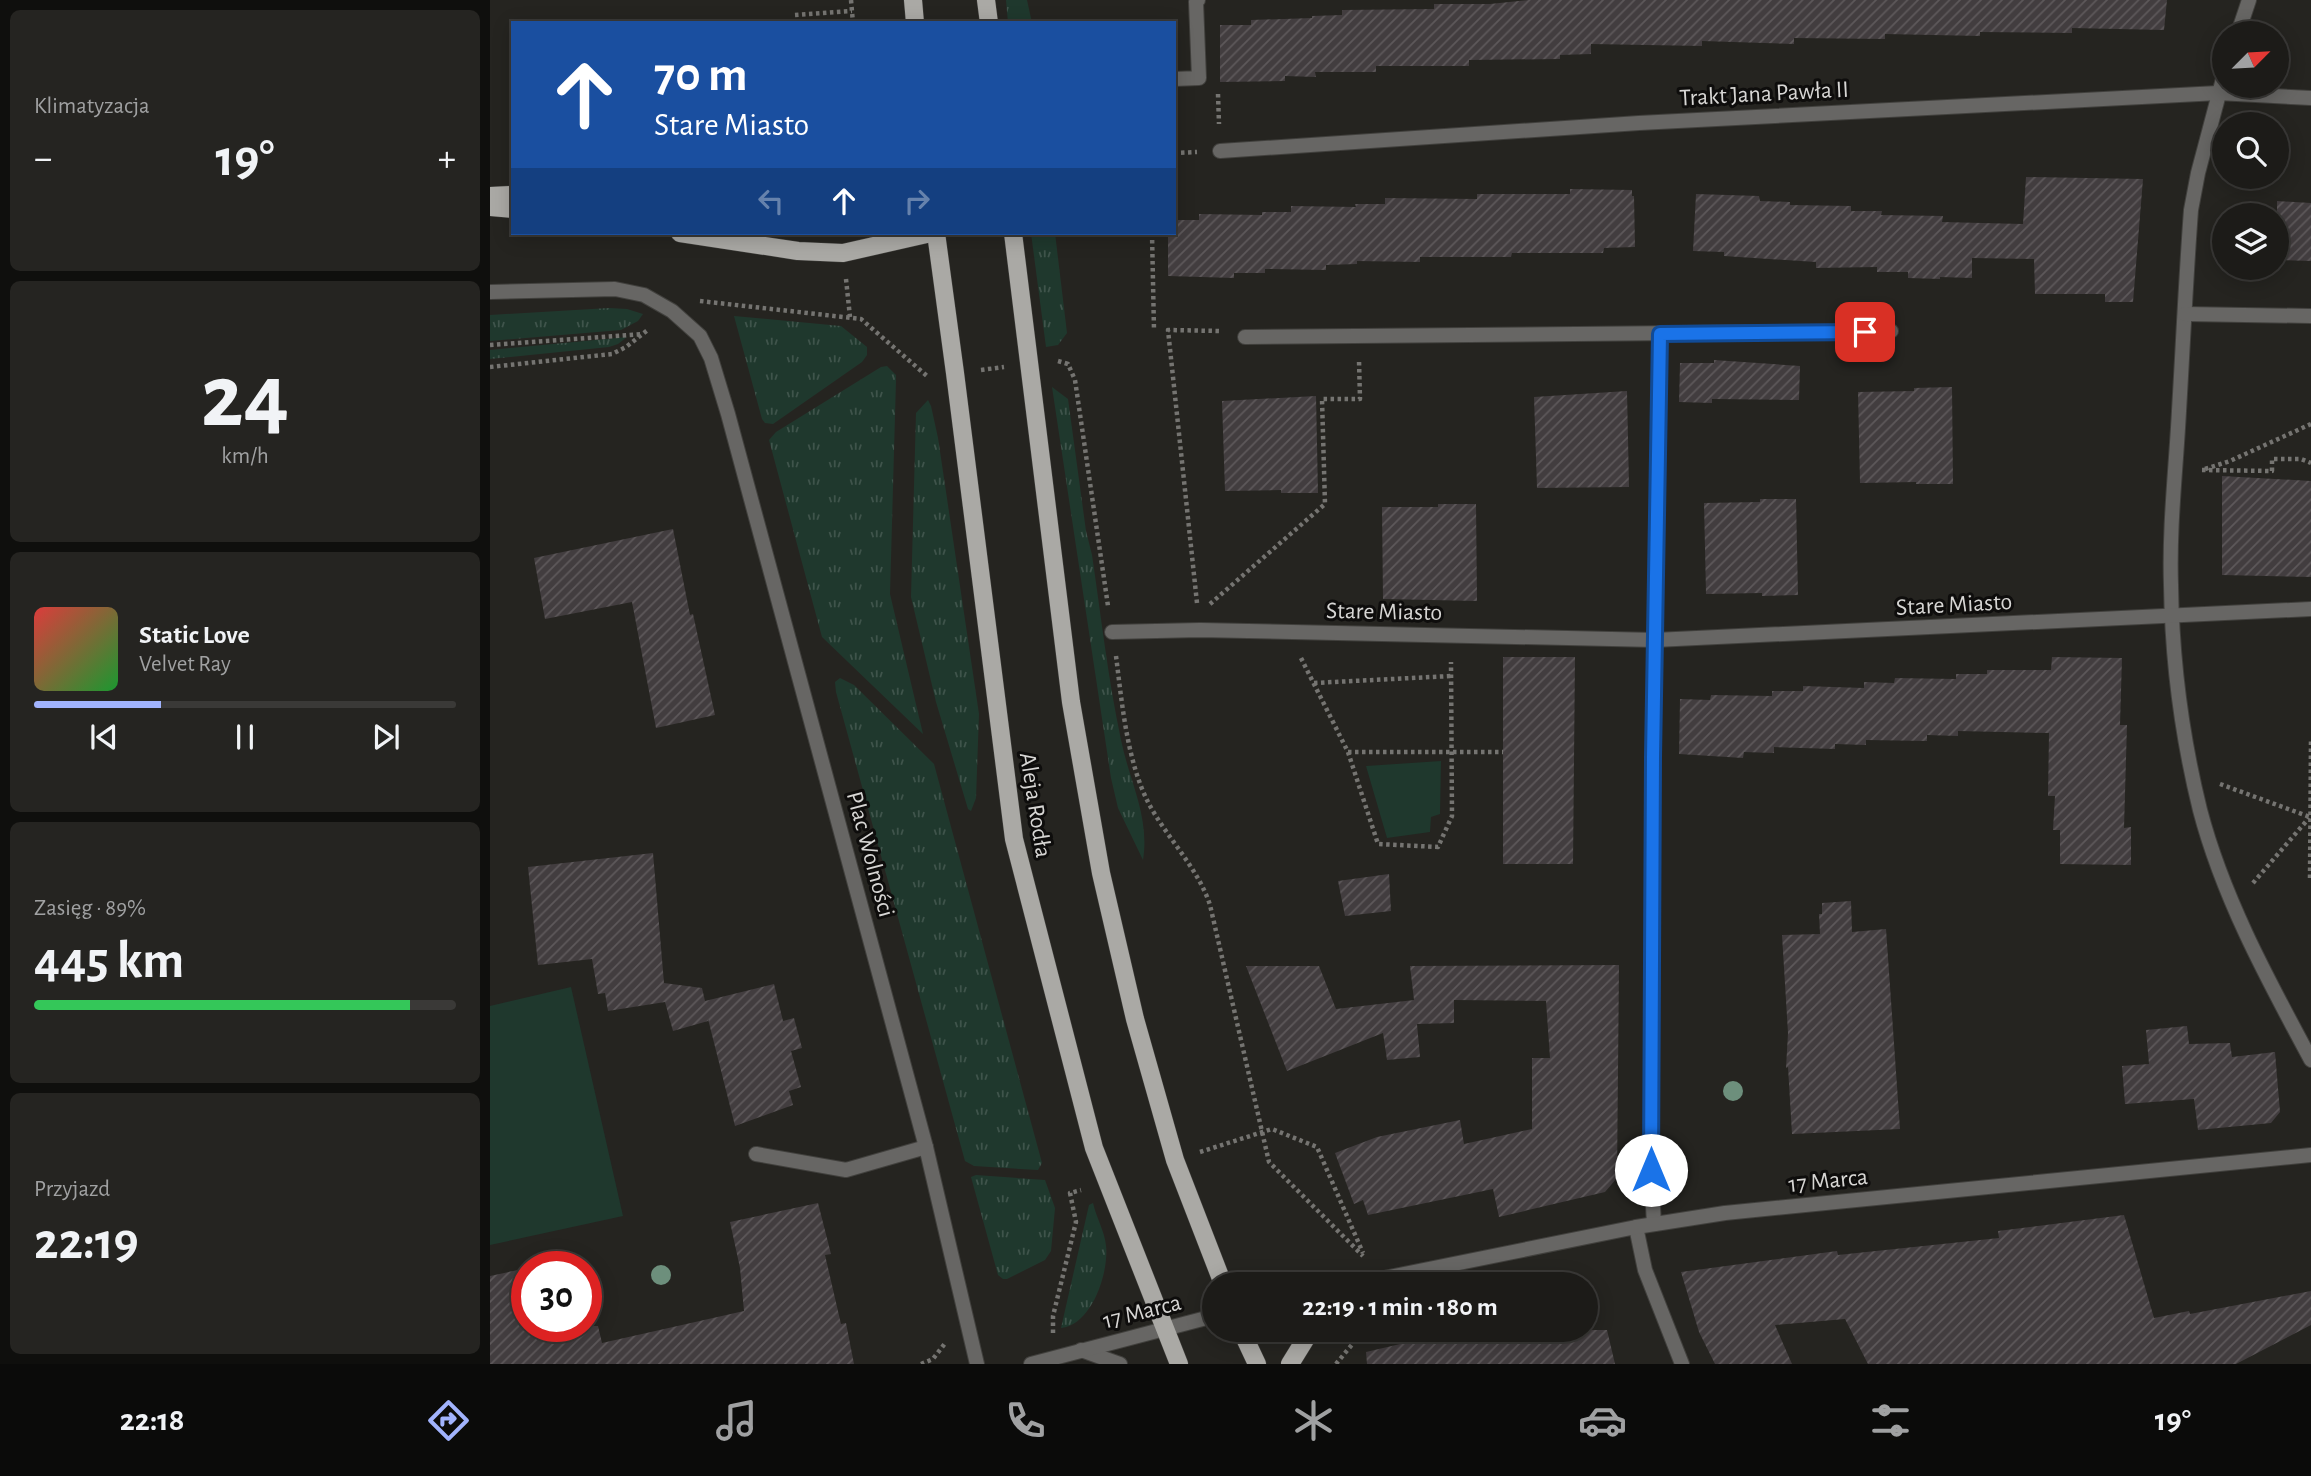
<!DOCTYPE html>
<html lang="pl">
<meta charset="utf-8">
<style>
:root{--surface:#1c1b18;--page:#252421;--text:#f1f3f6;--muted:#a0a1a2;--line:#3a3937;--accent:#a1b3fd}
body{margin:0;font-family:"Alegreya Sans",sans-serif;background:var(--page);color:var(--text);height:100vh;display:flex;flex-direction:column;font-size:26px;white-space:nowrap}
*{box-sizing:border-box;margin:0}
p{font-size:23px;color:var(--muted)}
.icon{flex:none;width:38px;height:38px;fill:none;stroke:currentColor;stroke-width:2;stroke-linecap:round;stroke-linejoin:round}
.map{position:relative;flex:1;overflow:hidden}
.sheet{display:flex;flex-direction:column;gap:10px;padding:10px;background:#0f0f0d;width:490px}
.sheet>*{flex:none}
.banner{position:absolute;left:21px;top:21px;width:665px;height:214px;border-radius:0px;box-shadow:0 4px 18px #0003,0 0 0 2px var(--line);background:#1a4fa0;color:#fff;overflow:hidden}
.needle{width:46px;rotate:66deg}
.tools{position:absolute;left:1722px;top:21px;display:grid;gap:14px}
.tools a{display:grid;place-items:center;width:77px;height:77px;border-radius:50%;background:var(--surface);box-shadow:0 4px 18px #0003,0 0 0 2px var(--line);font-size:35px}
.speed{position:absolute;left:21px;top:1251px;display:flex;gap:14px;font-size:35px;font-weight:700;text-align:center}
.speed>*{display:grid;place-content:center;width:91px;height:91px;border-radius:50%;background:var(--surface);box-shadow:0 4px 18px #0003,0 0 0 2px var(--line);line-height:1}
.speed .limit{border:10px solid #d22;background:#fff;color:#111}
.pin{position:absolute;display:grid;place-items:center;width:60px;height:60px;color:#fff;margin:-30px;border-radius:14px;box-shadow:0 4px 10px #0006}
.me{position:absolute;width:77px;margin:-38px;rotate:0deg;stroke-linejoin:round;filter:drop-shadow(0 0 5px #0008)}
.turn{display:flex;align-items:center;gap:24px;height:147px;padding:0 28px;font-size:32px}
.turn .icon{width:91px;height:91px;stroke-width:2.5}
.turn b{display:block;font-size:49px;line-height:60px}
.lanes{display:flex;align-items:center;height:66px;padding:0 28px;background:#0003;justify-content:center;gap:35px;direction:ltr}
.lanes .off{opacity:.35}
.big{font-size:52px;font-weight:700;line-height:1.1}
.sheet .tile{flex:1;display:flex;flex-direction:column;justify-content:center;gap:10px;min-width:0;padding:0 24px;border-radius:10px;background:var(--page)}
.sheet .dial{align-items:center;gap:0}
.dial b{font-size:91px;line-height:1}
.song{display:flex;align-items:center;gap:21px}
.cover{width:84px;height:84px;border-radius:10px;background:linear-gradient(135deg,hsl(0 70% 55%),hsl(130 70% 35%))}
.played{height:7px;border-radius:4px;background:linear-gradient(90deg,var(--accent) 30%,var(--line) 30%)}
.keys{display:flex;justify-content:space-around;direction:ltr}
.heat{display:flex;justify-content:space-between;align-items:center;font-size:38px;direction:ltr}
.charge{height:10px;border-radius:5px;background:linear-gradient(90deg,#34c759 89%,var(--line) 0)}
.trip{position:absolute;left:712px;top:1272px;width:396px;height:70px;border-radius:35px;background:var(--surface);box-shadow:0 4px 18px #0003,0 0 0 2px var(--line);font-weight:700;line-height:70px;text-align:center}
.tab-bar{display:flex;height:112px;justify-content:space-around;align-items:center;background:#0b0b0a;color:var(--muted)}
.tab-bar .icon{width:49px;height:49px}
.tab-bar .current{color:var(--accent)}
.tab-bar b{font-size:32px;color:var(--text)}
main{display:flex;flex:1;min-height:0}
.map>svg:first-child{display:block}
.grass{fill:url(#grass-tufts)}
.park{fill:#1f382d}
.building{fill:url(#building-hatch)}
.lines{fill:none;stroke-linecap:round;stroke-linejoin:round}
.lane-casing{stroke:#41403d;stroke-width:16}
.street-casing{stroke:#41403d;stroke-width:16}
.primary-casing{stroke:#41403d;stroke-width:19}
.path{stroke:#757471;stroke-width:4.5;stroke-dasharray:3.5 3.5;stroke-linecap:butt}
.lane{stroke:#676664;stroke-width:14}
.street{stroke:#676664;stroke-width:14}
.primary{stroke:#aaa9a5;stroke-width:18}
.tree{fill:#6d8f7c}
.route-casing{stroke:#114b97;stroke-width:18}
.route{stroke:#1a73e8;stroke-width:12}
.labels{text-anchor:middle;stroke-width:6;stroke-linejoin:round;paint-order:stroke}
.street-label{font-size:24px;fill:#d7d6d4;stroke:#0e0d0c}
</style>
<main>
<section class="sheet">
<div class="tile"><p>Klimatyzacja</p>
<div class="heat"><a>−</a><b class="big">19°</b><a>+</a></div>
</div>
<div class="tile dial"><b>24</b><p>km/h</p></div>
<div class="tile">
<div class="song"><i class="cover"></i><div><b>Static Love</b><p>Velvet Ray</p></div></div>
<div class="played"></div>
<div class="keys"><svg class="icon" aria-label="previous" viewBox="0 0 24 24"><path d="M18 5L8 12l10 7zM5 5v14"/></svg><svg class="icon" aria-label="pause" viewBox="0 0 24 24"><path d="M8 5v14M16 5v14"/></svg><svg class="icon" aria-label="next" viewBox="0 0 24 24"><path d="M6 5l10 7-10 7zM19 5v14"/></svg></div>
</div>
<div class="tile"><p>Zasięg · 89%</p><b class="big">445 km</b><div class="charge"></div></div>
<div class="tile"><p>Przyjazd</p><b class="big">22:19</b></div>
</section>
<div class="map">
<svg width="1821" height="1364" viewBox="0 0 1821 1364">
<defs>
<pattern id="grass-tufts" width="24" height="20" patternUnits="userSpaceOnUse" patternTransform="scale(1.75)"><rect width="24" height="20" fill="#1f382d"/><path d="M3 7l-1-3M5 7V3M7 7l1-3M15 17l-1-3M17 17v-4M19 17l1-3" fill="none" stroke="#3f544b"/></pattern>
<pattern id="building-hatch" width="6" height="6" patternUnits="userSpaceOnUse" patternTransform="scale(1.75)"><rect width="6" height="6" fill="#423d3f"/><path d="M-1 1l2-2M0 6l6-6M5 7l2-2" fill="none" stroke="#5d585a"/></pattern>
</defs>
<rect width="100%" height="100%" fill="#252420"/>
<!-- grass -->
<g class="grass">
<path d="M 516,0 L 537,0 L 542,23 L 518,23 Z"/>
<path d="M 541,233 L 565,233 L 577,333 L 568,345 L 556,347 Z"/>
<path d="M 119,308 L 137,309 L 153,314 L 148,321 L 131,330 L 0,341 L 0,315 Z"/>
<path d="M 244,316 L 351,326 L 377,347 L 377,355 L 372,362 L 283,424 L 275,423 L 272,419 Z"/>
<path d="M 137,337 L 128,344 L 119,347 L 0,359 L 0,350 Z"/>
<path d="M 397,366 L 406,375 L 406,380 L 400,594 L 433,734 L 332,637 L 279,440 L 286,432 L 391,367 Z"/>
<path d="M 562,387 L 578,399 L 596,531 L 602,555 C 611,616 618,679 631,740 C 639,780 660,817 653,860 L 628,808 L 621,778 Z"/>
<path d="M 438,400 L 441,406 L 448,438 L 489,714 L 486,798 L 481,811 L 478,809 L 446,702 L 421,597 L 426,413 Z"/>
<path d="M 350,678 L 364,685 L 444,764 L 552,1163 L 548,1170 L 484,1166 L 475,1161 L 346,692 L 345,682 Z"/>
<path d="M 486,1175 L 555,1180 L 565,1208 L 561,1251 L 555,1260 L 517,1279 L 513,1279 L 508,1275 L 481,1177 Z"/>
<path d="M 603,1203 C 606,1217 615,1232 616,1246 C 619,1272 602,1325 571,1328 L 599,1205 Z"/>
</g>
<!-- park -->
<g class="park">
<path d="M 951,761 L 950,814 L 941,817 L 940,832 L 897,838 L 876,766 Z"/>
<path d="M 81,987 L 133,1216 L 0,1245 L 0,1006 Z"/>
</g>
<!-- building -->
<g class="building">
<path d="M 1039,0 L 1677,0 L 1674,30 L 1582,28 L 1582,33 L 1490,32 L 1490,36 L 1395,34 L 1395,39 L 1304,38 L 1304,44 L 1212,41 L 1212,46 L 1101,44 L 1101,54 L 1070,55 L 1070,59 L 979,60 L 979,66 L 886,66 L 886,72 L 825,72 L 826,77 L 795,76 L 795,81 L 730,82 L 730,25 L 761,25 L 761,20 L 822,18 L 822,16 L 852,15 L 852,10 L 944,9 L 944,4 L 1000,4 Z"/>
<path d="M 1536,177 L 1653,179 L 1643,302 L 1615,302 L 1615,294 L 1545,294 L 1544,259 L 1482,258 L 1482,278 L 1450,277 L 1450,279 L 1418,278 L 1418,272 L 1387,272 L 1387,267 L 1326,268 L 1326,262 L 1234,256 L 1234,252 L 1203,251 L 1206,194 L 1269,196 L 1270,201 L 1300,202 L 1300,205 L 1361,206 L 1361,211 L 1392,211 L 1391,215 L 1453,216 L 1452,222 L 1533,224 Z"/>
<path d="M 1080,189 L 1142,190 L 1142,196 L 1144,196 L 1145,247 L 1114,248 L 1113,253 L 1022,253 L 1021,257 L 930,257 L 930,262 L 867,261 L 867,264 L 836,265 L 836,270 L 775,269 L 775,273 L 744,273 L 744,278 L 678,276 L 678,233 L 684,233 L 684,220 L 709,220 L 709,214 L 772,215 L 772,212 L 801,212 L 801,206 L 866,207 L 865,204 L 895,204 L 895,198 L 987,199 L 987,194 L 1080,194 Z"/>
<path d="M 1787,201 L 1821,203 L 1821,261 L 1787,260 Z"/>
<path d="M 1224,360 L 1310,366 L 1309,400 L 1222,399 L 1222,403 L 1189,402 L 1190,363 L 1224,363 Z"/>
<path d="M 1462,387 L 1463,484 L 1426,484 L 1426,482 L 1370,483 L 1368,392 L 1424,391 L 1424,388 Z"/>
<path d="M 1137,391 L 1139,487 L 1047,488 L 1044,397 Z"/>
<path d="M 826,396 L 828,493 L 791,493 L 791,490 L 735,491 L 732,401 Z"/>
<path d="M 1732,476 L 1821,481 L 1821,577 L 1732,575 Z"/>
<path d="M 1270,499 L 1306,499 L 1308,595 L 1272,596 L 1272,593 L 1216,594 L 1214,503 L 1270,502 Z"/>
<path d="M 948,504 L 986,504 L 987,601 L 893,599 L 892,507 L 948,507 Z"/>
<path d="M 183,529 L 200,615 L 203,614 L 225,715 L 166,728 L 142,602 L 55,619 L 44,558 Z"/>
<path d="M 1013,657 L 1085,657 L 1083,864 L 1013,864 Z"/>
<path d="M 1562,657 L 1632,658 L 1630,725 L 1637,725 L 1634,828 L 1641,827 L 1641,865 L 1570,864 L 1570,830 L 1563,830 L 1565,796 L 1558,796 L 1559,733 L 1468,731 L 1468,736 L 1437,735 L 1437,741 L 1376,740 L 1376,745 L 1345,744 L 1345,749 L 1284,747 L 1284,753 L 1254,752 L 1253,758 L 1189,754 L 1190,699 L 1220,700 L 1221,695 L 1282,696 L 1282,691 L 1313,691 L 1313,686 L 1374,688 L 1374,682 L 1404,683 L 1405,678 L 1466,679 L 1466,674 L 1497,674 L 1497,670 L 1561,670 Z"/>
<path d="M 163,853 L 174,983 L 212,988 L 215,1001 L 284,984 L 293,1021 L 304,1018 L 312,1048 L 301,1051 L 311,1087 L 299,1091 L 303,1105 L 245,1126 L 218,1019 L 218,1021 L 183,1031 L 175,1002 L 118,1011 L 115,993 L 108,994 L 102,959 L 48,965 L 38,867 Z"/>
<path d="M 899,874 L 901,911 L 855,916 L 848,881 Z"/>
<path d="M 1361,901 L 1362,932 L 1396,929 L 1410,1129 L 1302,1134 L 1298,1067 L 1296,1068 L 1298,1033 L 1292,935 L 1330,934 L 1329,914 L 1332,914 L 1332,903 Z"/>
<path d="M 1129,965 L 1127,1178 L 1115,1192 L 1009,1217 L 1003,1189 L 878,1215 L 873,1200 L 864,1204 L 845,1153 L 887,1137 L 970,1120 L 974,1144 L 1042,1129 L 1042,1058 L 1060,1058 L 1056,1001 L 964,1000 L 964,1023 L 927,1024 L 930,1057 L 897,1060 L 893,1033 L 797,1071 L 756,966 L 829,966 L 846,1009 L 924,1000 L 920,966 Z"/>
<path d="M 1697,1026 L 1699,1044 L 1740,1043 L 1742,1057 L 1785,1052 L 1790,1112 L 1781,1123 L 1708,1130 L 1704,1099 L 1635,1104 L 1632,1066 L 1659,1064 L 1656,1030 Z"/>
<path d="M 328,1203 L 341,1254 L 335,1255 L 351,1324 L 356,1323 L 364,1364 L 0,1364 L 0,1276 L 37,1268 L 37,1326 L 108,1326 L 112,1343 L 254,1311 L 250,1268 L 240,1222 Z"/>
<path d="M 1634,1215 L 1664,1318 L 1699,1311 L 1700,1314 L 1821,1291 L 1821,1325 L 1746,1364 L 1378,1364 L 1355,1319 L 1285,1325 L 1302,1364 L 1225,1364 L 1209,1332 L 1191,1272 L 1347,1251 L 1348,1255 L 1509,1238 L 1508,1231 Z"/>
<path d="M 970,1330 L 1117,1330 L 1125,1364 L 877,1364 L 876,1352 Z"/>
</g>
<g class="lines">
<!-- lane casing -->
<g class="lane-casing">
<g id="lane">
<path d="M 684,79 L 709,78 L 706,2 L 708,0"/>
<path d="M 266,1154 L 356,1170 L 436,1147"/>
</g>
</g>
<!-- street casing -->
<g class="street-casing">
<g id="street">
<path d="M 1748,33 L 1759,0"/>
<path d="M 1734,75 L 1708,173 L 1701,210 C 1696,277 1693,344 1689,411 C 1686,469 1679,527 1681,585 C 1682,660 1692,737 1710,810 C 1733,898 1778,980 1821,1060"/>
<path d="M 730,151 L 1149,123 L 1728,93 L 1821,98"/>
<path d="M 0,292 L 125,289 L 154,295 L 182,311 L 210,336 L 221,358 L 238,414 L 436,1147 L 487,1364"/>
<path d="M 1695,314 L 1821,316"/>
<path d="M 755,337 L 1401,331"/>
<path d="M 622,632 L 710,630 L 1165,640 L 1821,609"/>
<path d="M 1164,1224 L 1161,1170 L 1163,757 L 1170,334"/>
<path d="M 1146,1227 L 1155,1270 L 1192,1364"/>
<path d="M 865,1284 L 1146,1227 L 1235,1213 L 1821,1155"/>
<path d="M 591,1350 L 630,1364"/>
<path d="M 541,1364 L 724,1316"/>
</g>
</g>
<!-- primary casing -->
<g class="primary-casing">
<g id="primary">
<path d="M 423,0 L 425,23"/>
<path d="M 496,0 L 499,23"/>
<path d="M 0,196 L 23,195"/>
<path d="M 0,207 L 23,209"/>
<path d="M 190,233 L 308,251 L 353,253 L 441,233"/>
<path d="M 446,233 L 465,373 L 524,839 L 604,1148 L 689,1364"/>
<path d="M 523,233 L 581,702 L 611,873 L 645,1019 L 685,1160 L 733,1284"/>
<path d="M 751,1330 L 767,1364"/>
<path d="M 800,1364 L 821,1330"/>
</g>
</g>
<!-- path -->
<g class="path">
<path d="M 361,0 L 363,23"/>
<path d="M 305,15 L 362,11"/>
<path d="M 728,94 L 729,124"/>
<path d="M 684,153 L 707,152"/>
<path d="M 662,233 L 664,330"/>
<path d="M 356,279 L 360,317"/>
<path d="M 210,301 L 371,319 L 437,376"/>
<path d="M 0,345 L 152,334"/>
<path d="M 568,361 L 578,364 L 585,380 L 618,606"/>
<path d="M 0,367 L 122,354 L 136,347 L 159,329"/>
<path d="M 491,370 L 514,367"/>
<path d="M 1715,469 L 1740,461 L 1821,424"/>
<path d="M 1712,470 L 1782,471 L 1782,459 L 1811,459 L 1821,463"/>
<path d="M 707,603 L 678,330 L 731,331"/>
<path d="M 720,604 L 835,504 L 832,399 L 870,399 L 869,360"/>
<path d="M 626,656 C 632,703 637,762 659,804 C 677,838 708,868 720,905 L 779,1162 L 873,1256"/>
<path d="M 811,658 L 858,752 L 888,844 L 948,847 L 962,816 L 961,662"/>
<path d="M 824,683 L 961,676"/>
<path d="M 858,752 L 1013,752"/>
<path d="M 1730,784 L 1820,817"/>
<path d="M 1820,878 L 1821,739"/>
<path d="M 1763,883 L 1819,818"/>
<path d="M 710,1152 L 782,1129 L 827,1147 L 873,1253"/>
<path d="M 563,1333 L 563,1316 L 586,1222 L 580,1193 L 591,1190"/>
<path d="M 431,1364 L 443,1359 L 456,1342"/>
<path d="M 846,1364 L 874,1330"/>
</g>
<!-- lane -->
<use href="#lane" class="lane"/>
<!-- street -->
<use href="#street" class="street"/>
<!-- primary -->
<use href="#primary" class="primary"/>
</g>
<!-- trees -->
<g class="tree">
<circle cx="1243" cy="1091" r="10"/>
<circle cx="171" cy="1275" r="10"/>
</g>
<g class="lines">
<!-- route casing -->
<g class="route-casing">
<path id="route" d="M 1161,1170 L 1163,757 L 1170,334 L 1375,332"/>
</g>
<!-- route -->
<use href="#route" class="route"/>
</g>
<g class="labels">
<!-- street labels -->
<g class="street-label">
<text transform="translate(1274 93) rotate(-3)" y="8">Trakt Jana Pawła II</text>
<text transform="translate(1464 604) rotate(-3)" y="8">Stare Miasto</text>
<text transform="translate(894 611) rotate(1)" y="8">Stare Miasto</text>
<text transform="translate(546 805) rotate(81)" y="8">Aleja Rodła</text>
<text transform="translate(381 854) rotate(75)" y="8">Plac Wolności</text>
<text transform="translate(1338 1180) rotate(-6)" y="8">17 Marca</text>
<text transform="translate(652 1311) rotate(-14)" y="8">17 Marca</text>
</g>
</g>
</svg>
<div class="tools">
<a><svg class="needle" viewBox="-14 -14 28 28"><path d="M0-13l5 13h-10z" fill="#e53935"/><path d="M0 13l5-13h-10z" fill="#a0a1a2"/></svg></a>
<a><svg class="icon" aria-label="search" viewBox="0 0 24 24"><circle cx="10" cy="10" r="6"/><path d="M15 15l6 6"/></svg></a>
<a><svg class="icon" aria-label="layers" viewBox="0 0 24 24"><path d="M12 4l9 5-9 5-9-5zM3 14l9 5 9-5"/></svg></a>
</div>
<div class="speed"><div class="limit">30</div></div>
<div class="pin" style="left:1375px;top:332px;background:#d93025"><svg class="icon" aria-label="arrive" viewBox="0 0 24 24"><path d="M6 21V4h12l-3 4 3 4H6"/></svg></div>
<svg class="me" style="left:1161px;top:1170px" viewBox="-20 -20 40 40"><circle r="19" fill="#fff"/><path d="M0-13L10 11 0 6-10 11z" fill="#1a73e8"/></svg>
<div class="trip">22:19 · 1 min · 180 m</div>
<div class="banner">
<div class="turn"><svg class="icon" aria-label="ahead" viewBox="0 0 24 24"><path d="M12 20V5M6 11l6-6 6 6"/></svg><div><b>70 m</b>Stare Miasto</div></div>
<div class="lanes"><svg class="icon off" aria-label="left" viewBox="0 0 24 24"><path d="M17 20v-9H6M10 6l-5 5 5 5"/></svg><svg class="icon" aria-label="ahead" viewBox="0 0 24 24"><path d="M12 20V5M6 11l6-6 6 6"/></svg><svg class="icon off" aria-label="right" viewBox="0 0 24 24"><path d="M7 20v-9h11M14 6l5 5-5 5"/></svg></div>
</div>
</div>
</main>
<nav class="tab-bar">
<b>22:18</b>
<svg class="icon current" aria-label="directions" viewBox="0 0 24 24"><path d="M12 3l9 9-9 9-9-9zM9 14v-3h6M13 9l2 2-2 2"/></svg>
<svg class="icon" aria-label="music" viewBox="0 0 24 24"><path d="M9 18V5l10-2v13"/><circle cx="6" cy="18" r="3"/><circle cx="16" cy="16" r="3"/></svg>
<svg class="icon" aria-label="phone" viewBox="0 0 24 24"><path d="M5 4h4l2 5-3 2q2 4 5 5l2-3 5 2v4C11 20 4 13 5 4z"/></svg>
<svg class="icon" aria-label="climate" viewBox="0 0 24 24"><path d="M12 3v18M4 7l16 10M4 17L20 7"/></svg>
<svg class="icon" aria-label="car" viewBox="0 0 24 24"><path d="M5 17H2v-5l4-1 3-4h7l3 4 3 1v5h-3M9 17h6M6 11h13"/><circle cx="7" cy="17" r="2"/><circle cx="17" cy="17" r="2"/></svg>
<svg class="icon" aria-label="filters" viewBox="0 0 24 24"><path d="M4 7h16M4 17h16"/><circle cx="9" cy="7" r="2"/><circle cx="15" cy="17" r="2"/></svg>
<b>19°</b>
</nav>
